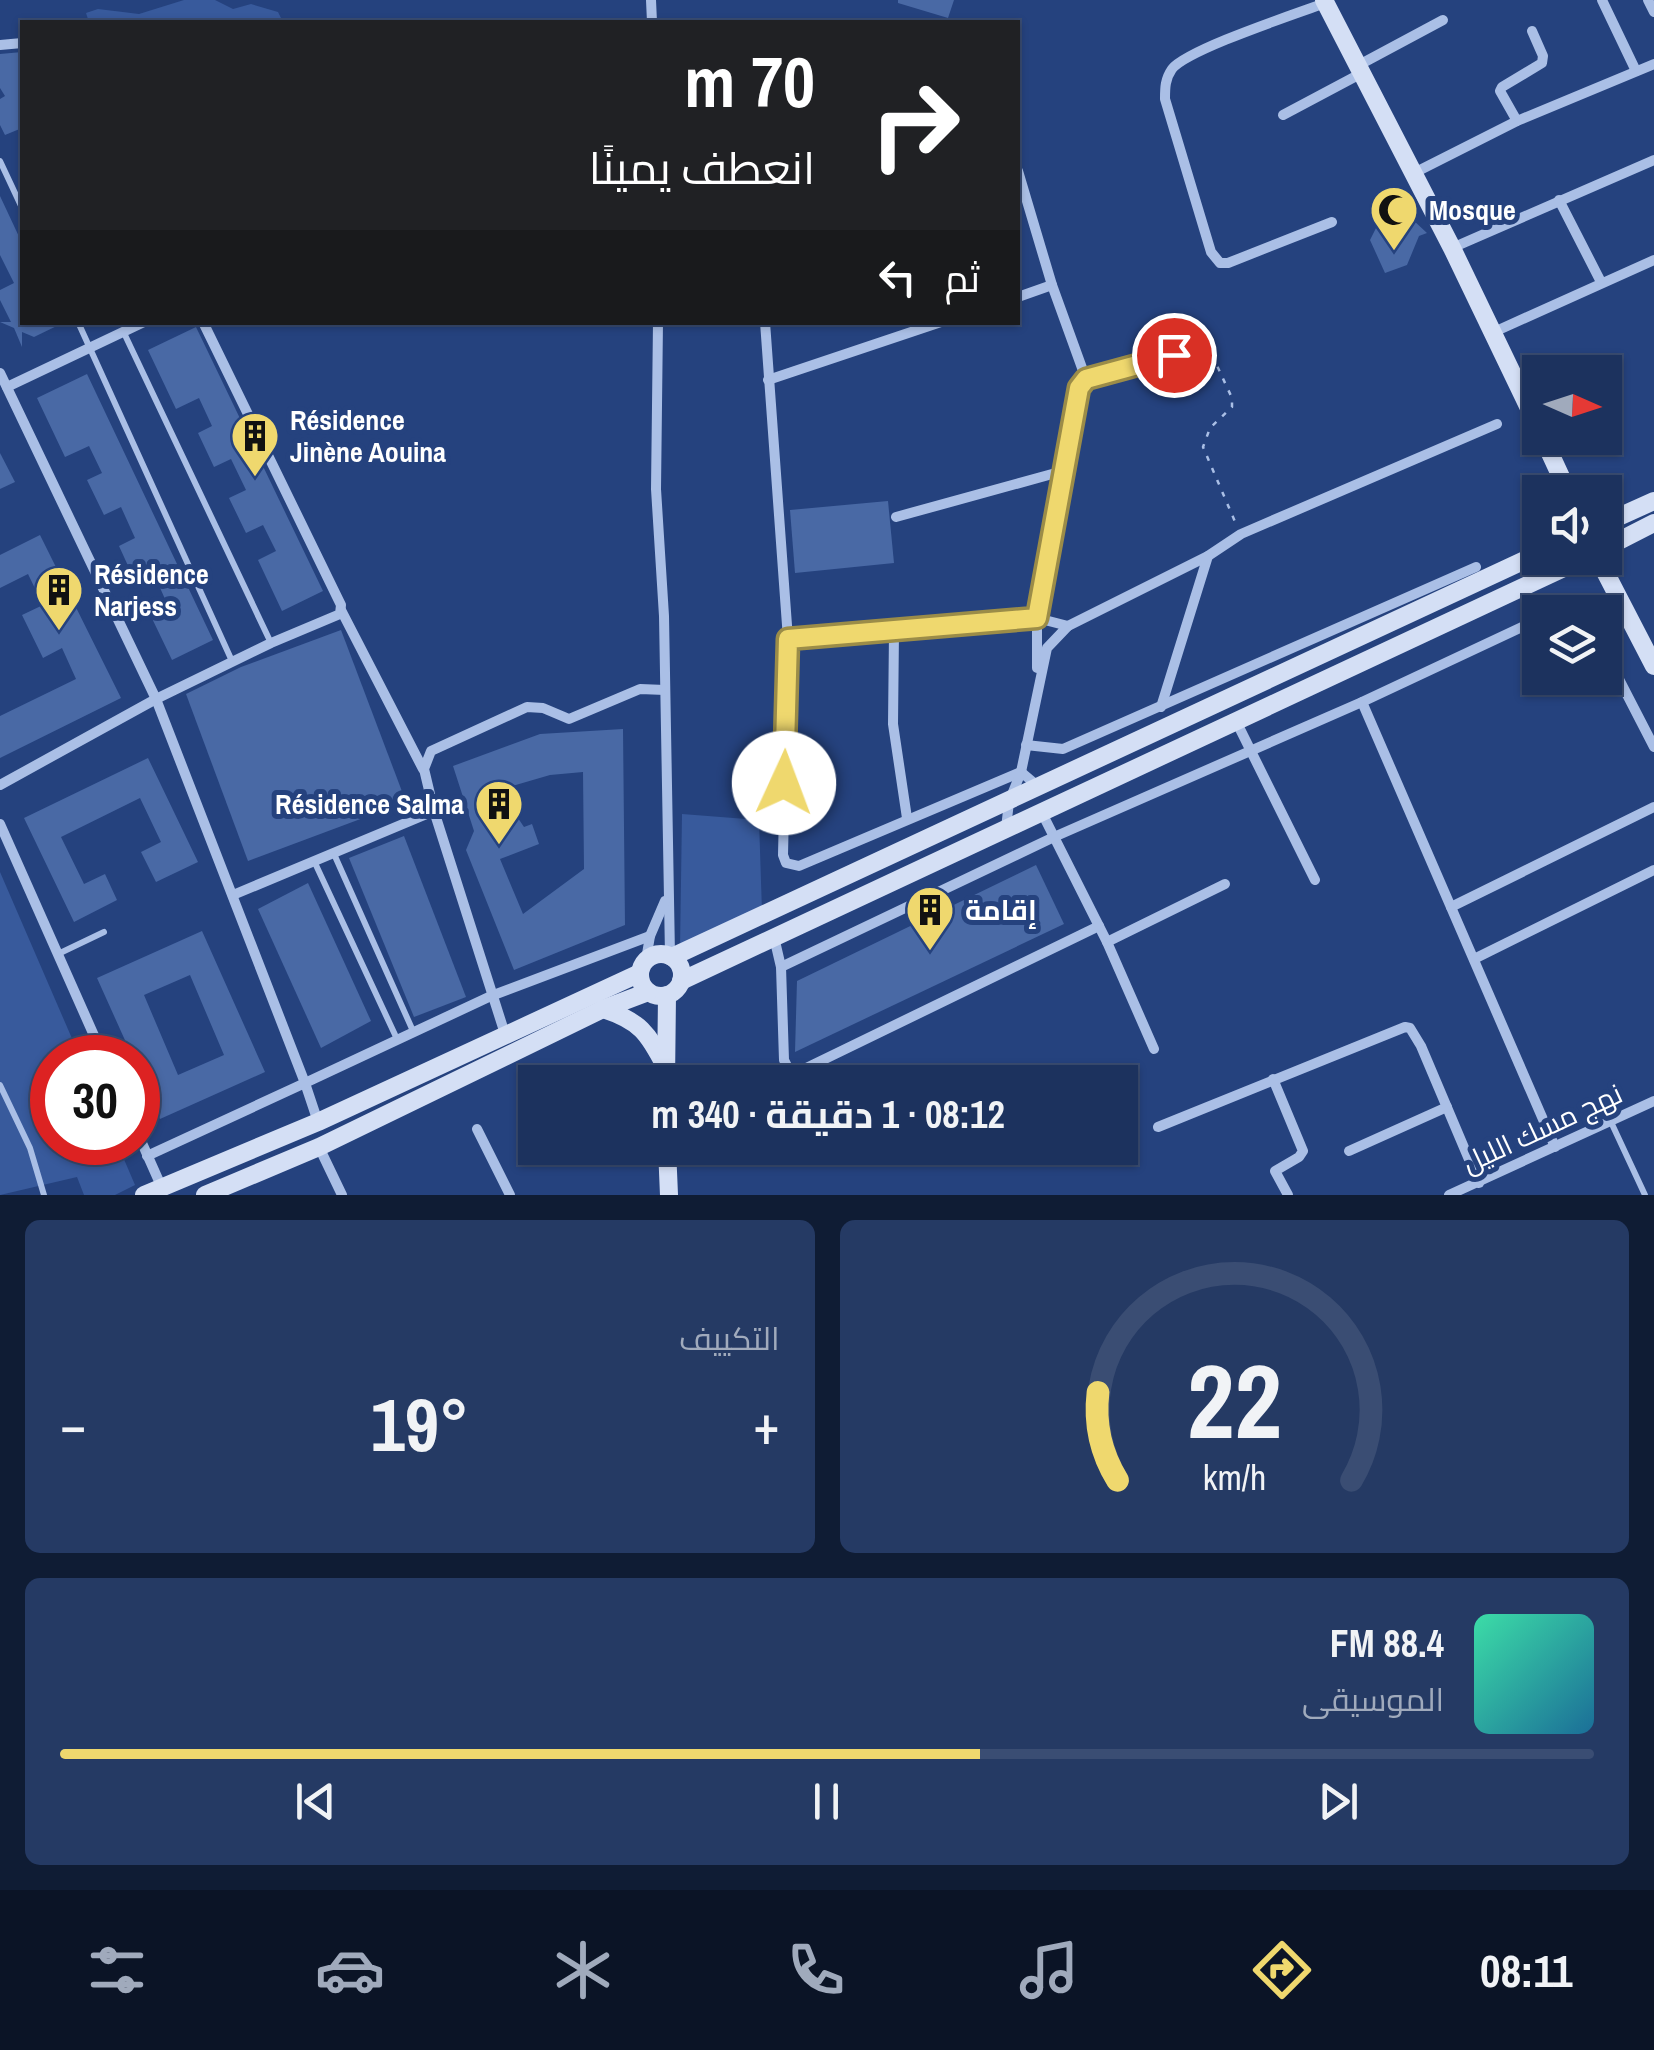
<!DOCTYPE html>
<html lang="ar">
<meta charset="utf-8">
<style>
:root{--surface:#1c325e;--page:#253a64;--text:#f1f3f6;--muted:#a0aabc;--line:#3a4d73;--accent:#efd86e}
body{margin:0;font-family:"Archivo Narrow",Cairo,sans-serif;background:var(--page);color:var(--text);direction:rtl;height:100vh;display:flex;flex-direction:column;font-size:38px;white-space:nowrap}
*{box-sizing:border-box;margin:0}
p{font-size:32px;color:var(--muted)}
.icon{flex:none;width:55px;height:55px;fill:none;stroke:currentColor;stroke-width:2;stroke-linecap:round;stroke-linejoin:round}
.map{position:relative;height:1195px;overflow:hidden;direction:ltr}
.details{display:flex;flex-direction:column;gap:25px;padding:25px;background:#0f1c34;flex:1}
.details>*{flex:none}
.top-card{position:absolute;left:20px;top:20px;width:1000px;height:305px;border-radius:0px;box-shadow:0 2px 8px #0004,0 0 0 2px var(--line);direction:rtl;background:#202124;color:#fff;overflow:hidden}
.needle{width:65px;rotate:93deg}
.buttons{position:absolute;left:1522px;top:355px;display:grid;gap:20px}
.buttons a{display:grid;place-items:center;width:100px;height:100px;border-radius:0px;background:var(--surface);box-shadow:0 2px 8px #0004,0 0 0 2px var(--line);font-size:50px}
.speed{position:absolute;left:30px;top:1035px;display:flex;gap:20px;font-size:50px;font-weight:700;text-align:center}
.speed>*{display:grid;place-content:center;width:130px;height:130px;border-radius:50%;background:var(--surface);box-shadow:0 2px 8px #0004,0 0 0 2px var(--line);line-height:1}
.speed .limit{border:15px solid #d22;background:#fff;color:#111}
.pin{position:absolute;display:grid;place-items:center;width:85px;height:85px;color:#fff;margin:-42px;border:5px solid #fff;border-radius:50%;box-shadow:0 2px 10px #0007}
.me{position:absolute;width:110px;margin:-55px;rotate:2deg;stroke-linejoin:round;filter:drop-shadow(0 0 8px #0008)}
.turn{display:flex;align-items:center;gap:35px;height:210px;padding:0 40px;font-size:45px}
.turn .icon{width:130px;height:130px;stroke-width:2.5}
.turn b{display:block;font-size:70px;line-height:85px}
.then{display:flex;align-items:center;height:95px;padding:0 40px;background:#0003;gap:20px;font-size:38px}
.big{font-size:75px;font-weight:700;line-height:1.1}
.details .tile{flex:1;display:flex;flex-direction:column;justify-content:center;gap:15px;min-width:0;padding:0 35px;border-radius:15px;background:var(--page)}
.details .dial{align-items:center;gap:0}
.dial svg{height:260px;overflow:visible;fill:none;stroke:var(--line);stroke-width:7;stroke-linecap:round;text-anchor:middle}
.dial text{fill:var(--text);stroke:none}
.song{display:flex;align-items:center;gap:30px}
.cover{width:120px;height:120px;border-radius:15px;background:linear-gradient(135deg,hsl(160 70% 55%),hsl(200 70% 35%))}
.played{height:10px;border-radius:5px;background:linear-gradient(90deg,var(--accent) 60%,var(--line) 60%)}
.keys{display:flex;justify-content:space-around;direction:ltr}
.heat{display:flex;justify-content:space-between;align-items:center;font-size:55px;direction:ltr}
.details .tiles{flex:1;display:grid;gap:25px;grid-template-columns:1fr 1fr}
.tile:last-child{grid-column:span 2}
.trip{position:absolute;left:518px;top:1065px;width:620px;height:100px;border-radius:0px;background:var(--surface);box-shadow:0 2px 8px #0004,0 0 0 2px var(--line);font-weight:700;line-height:100px;text-align:center;direction:rtl}
.tabs{display:flex;height:160px;justify-content:space-around;align-items:center;background:#0b1426;color:var(--muted)}
.tabs .icon{width:70px;height:70px}
.tabs .selected{color:var(--accent)}
.tabs b{font-size:45px;color:var(--text)}
.map>svg:first-child{display:block}
.green{fill:#385a9c}
.building{fill:#4969a5;fill-rule:evenodd}
.lines{fill:none;stroke-linecap:round;stroke-linejoin:round}
.path{stroke:#aabfe6;stroke-width:2.5;stroke-dasharray:5 8;stroke-linecap:butt}
.lane{stroke:#aabfe6;stroke-width:6}
.street{stroke:#aabfe6;stroke-width:10}
.secondary{stroke:#d4dff5;stroke-width:18}
.route-casing{stroke:#9b8c48;stroke-width:25}
.route{stroke:#efd86e;stroke-width:18}
.labels{text-anchor:middle;stroke-width:10;stroke-linejoin:round;paint-order:stroke}
.poi-label{font-size:28px;font-weight:bold;fill:#fff;stroke:#25427e;text-anchor:start}
.street-label{font-size:28px;fill:#fff;stroke:#25427e}
</style>
<div class="map">
<svg width="1654" height="1195" viewBox="0 0 1654 1195">
<rect width="100%" height="100%" fill="#25427e"/>
<!-- green -->
<g class="green">
<path d="M 184,0 L 215,0 L 233,9 L 251,4 L 278,12 L 283,22 L 89,22 L 86,13 L 98,9 L 139,14 Z"/>
<path d="M 682,814 L 759,820 L 762,912 L 680,949 Z"/>
<path d="M 0,872 L 80,1057 L 52,1058 L 52,1142 L 117,1143 L 135,1185 L 115,1195 L 84,1195 L 77,1177 L 0,1195 Z"/>
</g>
<!-- building -->
<g class="building">
<path d="M 898,0 L 954,0 L 948,18 L 898,3 Z"/>
<path d="M 22,52 L 22,128 L 5,135 L 0,125 L 0,99 L 5,96 L 0,88 L 0,54 Z"/>
<path d="M 0,196 L 22,243 L 22,322 L 65,322 L 34,337 L 22,332 L 22,347 L 14,328 L 0,322 L 11,322 L 0,300 L 0,290 L 14,283 L 0,255 Z"/>
<path d="M 1398,216 L 1413,220 L 1427,233 L 1419,236 L 1407,265 L 1385,273 L 1370,240 L 1376,228 Z"/>
<path d="M 196,327 L 323,591 L 282,611 L 258,560 L 276,551 L 263,525 L 246,533 L 229,498 L 246,490 L 231,459 L 214,467 L 198,433 L 212,426 L 199,398 L 176,409 L 148,350 Z"/>
<path d="M 87,374 L 213,640 L 172,660 L 147,608 L 165,599 L 153,572 L 135,581 L 119,546 L 135,538 L 121,507 L 104,515 L 87,480 L 102,473 L 89,446 L 65,457 L 37,398 Z"/>
<path d="M 0,453 L 15,482 L 0,489 Z"/>
<path d="M 888,501 L 894,563 L 795,573 L 790,510 Z"/>
<path d="M 40,535 L 121,698 L 0,758 L 0,716 L 76,679 L 62,648 L 43,658 L 22,615 L 43,605 L 28,574 L 0,588 L 0,555 Z"/>
<path d="M 341,630 L 406,802 L 248,861 L 186,694 L 241,667 Z"/>
<path d="M 623,729 L 625,925 L 514,970 L 466,850 L 474,831 L 453,766 L 540,734 ZM 583,772 L 584,869 L 523,914 L 500,859 L 539,844 L 532,824 L 524,827 L 499,790 L 550,775 Z"/>
<path d="M 148,758 L 198,862 L 156,882 L 141,852 L 161,842 L 140,798 L 61,837 L 84,884 L 105,874 L 117,900 L 74,922 L 24,818 Z"/>
<path d="M 404,836 L 466,997 L 414,1017 L 349,858 Z"/>
<path d="M 1036,865 L 1064,924 L 795,1052 L 797,981 Z"/>
<path d="M 308,883 L 371,1021 L 321,1048 L 258,909 Z"/>
<path d="M 202,931 L 265,1072 L 160,1119 L 138,1068 L 138,1058 L 133,1058 L 97,978 ZM 190,975 L 224,1055 L 178,1075 L 144,995 Z"/>
</g>
<g class="lines">
<!-- path -->
<path class="path" d="M 1212,355 L 1232,398 L 1232,407 L 1210,428 L 1203,447 L 1236,524"/>
<!-- lane -->
<g class="lane">
<path d="M 0,161 L 22,208"/>
<path d="M 78,322 L 232,661"/>
<path d="M 124,333 L 271,643"/>
<path d="M 334,854 L 413,1031"/>
<path d="M 315,863 L 397,1039"/>
<path d="M 58,954 L 104,932"/>
<path d="M 0,1085 L 30,1148 L 44,1195"/>
<path d="M 1611,1122 L 1645,1195"/>
</g>
<!-- street -->
<g class="street">
<path d="M 651,0 L 652,22"/>
<path d="M 1602,0 L 1636,71"/>
<path d="M 1648,0 L 1654,12"/>
<path d="M 1325,3 C 1296,14 1188,49 1172,69 C 1165,79 1165,88 1165,99 L 1211,252 L 1220,263 L 1228,263 L 1332,222"/>
<path d="M 0,45 L 22,43"/>
<path d="M 1359,65 L 1443,20"/>
<path d="M 1283,115 L 1362,73"/>
<path d="M 1517,121 L 1500,91 L 1502,87 L 1542,63 L 1543,56 L 1532,31"/>
<path d="M 1018,171 L 1052,285 L 1086,379"/>
<path d="M 1414,173 L 1517,121 L 1654,64"/>
<path d="M 1559,200 L 1601,282"/>
<path d="M 1452,248 L 1654,160"/>
<path d="M 1018,297 L 1052,285"/>
<path d="M 658,322 L 656,489 L 664,616 L 670,955"/>
<path d="M 765,322 L 788,639 L 783,855 L 786,863 L 799,866 L 1021,772 L 1040,788"/>
<path d="M 1494,332 L 1654,260"/>
<path d="M 0,373 L 156,699 L 305,1083 L 147,1156"/>
<path d="M 768,380 L 941,322"/>
<path d="M 7,387 L 144,322"/>
<path d="M 896,517 L 1063,471"/>
<path d="M 341,610 L 423,769"/>
<path d="M 1068,626 L 1208,556 L 1241,534 L 1497,424"/>
<path d="M 894,632 L 893,724 L 907,818"/>
<path d="M 788,639 L 1037,618 L 1037,668"/>
<path d="M 1605,652 L 1654,747"/>
<path d="M 1362,702 L 1555,1147"/>
<path d="M 1161,707 L 1208,556"/>
<path d="M 1237,723 L 1315,880"/>
<path d="M 1026,745 L 1063,749 L 1476,567"/>
<path d="M 0,785 L 156,699 L 271,643 L 340,614 L 341,605 L 203,322"/>
<path d="M 1041,811 L 1107,942 L 1154,1049"/>
<path d="M 0,824 L 104,1058"/>
<path d="M 1006,828 L 1009,802 L 1021,772 L 1047,648 L 1068,626 L 1037,618 L 1079,388 L 1086,379 L 1204,347"/>
<path d="M 233,895 L 434,811"/>
<path d="M 1451,907 L 1654,807"/>
<path d="M 774,937 L 781,967 L 784,1060 L 789,1070 L 796,1073 L 1099,926"/>
<path d="M 1107,942 L 1225,884"/>
<path d="M 1474,959 L 1654,870"/>
<path d="M 646,960 L 650,936 L 665,901"/>
<path d="M 781,967 L 1054,837 L 1362,702 L 1522,627 L 1540,627"/>
<path d="M 505,1034 L 434,811 L 424,769 L 431,751 L 527,707 L 543,708 L 569,719 L 640,689 L 665,690"/>
<path d="M 1273,1079 L 1303,1151 L 1299,1157 L 1275,1171 L 1288,1195"/>
<path d="M 318,1122 L 305,1083 L 491,996 L 650,936"/>
<path d="M 1158,1127 L 1405,1027 L 1410,1028 L 1421,1046 L 1479,1183"/>
<path d="M 477,1129 L 510,1195"/>
<path d="M 138,1134 L 162,1188"/>
<path d="M 319,1147 L 342,1195"/>
<path d="M 1349,1151 L 1447,1107"/>
<path d="M 1449,1195 L 1654,1101"/>
</g>
<!-- secondary -->
<g class="secondary">
<path d="M 1324,0 L 1452,248 L 1540,431"/>
<path d="M 1543,438 L 1568,492"/>
<path d="M 1605,523 L 1654,501"/>
<path d="M 1605,548 L 1654,523"/>
<path d="M 1598,558 L 1654,666"/>
<circle cx="661" cy="975" r="21"/>
<path d="M 672,957 L 1540,553"/>
<path d="M 681,981 L 1585,558"/>
<path d="M 603,1009 C 640,1021 648,1033 665,1066"/>
<path d="M 666,1082 L 667,995"/>
<path d="M 667,1148 L 669,1195"/>
<path d="M 144,1195 L 318,1122 L 640,973"/>
<path d="M 205,1195 L 319,1147 L 603,1009 L 648,992"/>
</g>
</g>
<g class="lines">
<!-- route casing -->
<g class="route-casing">
<path id="route" d="M 784,783 L 788,639 L 1037,618 L 1079,388 L 1086,379 L 1174,355"/>
</g>
<!-- route -->
<use href="#route" class="route"/>
</g>
<!-- icons -->
<defs>
<g id="mosque-pin" transform="scale(2.5)"><path d="M0 17L-7.5 6A9.5 9.5 0 1 1 7.5 6Z" fill="#efd86e" stroke="#25427e"/><path d="M3.5-4.9A6 6 0 1 0 3.5 4.9A5 5 0 1 1 3.5-4.9Z" fill="#111"/></g>
<g id="building-pin" transform="scale(2.5)"><path d="M0 17L-7.5 6A9.5 9.5 0 1 1 7.5 6Z" fill="#efd86e" stroke="#25427e"/><path d="M-4-6H4V6H1V3H-1V6H-4ZM-2.5-4.3h1.7v1.8h-1.7ZM.8-4.3h1.7v1.8H.8ZM-2.5-1h1.7V.8h-1.7ZM.8-1h1.7V.8H.8Z" fill="#111"/></g>
</defs>
<g fill-rule="evenodd">
<use href="#mosque-pin" x="1394" y="210"/>
<use href="#building-pin" x="255" y="436"/>
<use href="#building-pin" x="59" y="590"/>
<use href="#building-pin" x="499" y="804"/>
<use href="#building-pin" x="930" y="910"/>
</g>
<g class="labels">
<!-- poi labels -->
<g class="poi-label">
<text x="1429" y="220">Mosque</text>
<text x="290" y="430">Résidence<tspan x="290" dy="32">Jinène Aouina</tspan></text>
<text x="94" y="584">Résidence<tspan x="94" dy="32">Narjess</tspan></text>
<text x="464" y="814" text-anchor="end">Résidence Salma</text>
<text x="965" y="920">إقامة</text>
</g>
<!-- street labels -->
<g class="street-label">
<text transform="translate(1542 1128) rotate(-25)" y="10">نهج مسك الليل</text>
</g>
</g>
</svg>
<div class="buttons">
<a><svg class="needle" viewBox="-14 -14 28 28"><path d="M0-13l5 13h-10z" fill="#e53935"/><path d="M0 13l5-13h-10z" fill="#a0aabc"/></svg></a>
<a><svg class="icon" aria-label="sound" viewBox="0 0 24 24"><path d="M4 9h4l5-4v14l-5-4H4zM17 9q2 3 0 6"/></svg></a>
<a><svg class="icon" aria-label="layers" viewBox="0 0 24 24"><path d="M12 4l9 5-9 5-9-5zM3 14l9 5 9-5"/></svg></a>
</div>
<div class="speed"><div class="limit">30</div></div>
<div class="pin" style="left:1174px;top:355px;background:#d93025"><svg class="icon" aria-label="arrive" viewBox="0 0 24 24"><path d="M6 21V4h12l-3 4 3 4H6"/></svg></div>
<svg class="me" style="left:784px;top:783px" viewBox="-20 -20 40 40"><circle r="19" fill="#fff"/><path d="M0-13L10 11 0 6-10 11z" fill="#efd86e"/></svg>
<div class="trip">08:12 · 1 دقيقة · 340 m</div>
<div class="top-card">
<div class="turn"><svg class="icon" aria-label="right" viewBox="0 0 24 24"><path d="M7 20v-9h11M14 6l5 5-5 5"/></svg><div><b>70 m</b>انعطف يمينًا</div></div>
<div class="then">ثم<svg class="icon" aria-label="left" viewBox="0 0 24 24"><path d="M17 20v-9H6M10 6l-5 5 5 5"/></svg></div>
</div>
</div>
<section class="details">
<div class="tiles">
<div class="tile dial"><svg viewBox="0 0 100 80">
<path d="M14 69A42 42 0 1 1 86 69"/>
<path d="M14 69A42 42 0 0 1 8 42" stroke="#efd86e"/>
<text x="50" y="56" font-size="32" font-weight="700">22</text>
<text x="50" y="72" font-size="11">km/h</text>
</svg></div>
<div class="tile"><p>التكييف</p>
<div class="heat"><a>−</a><b class="big">19°</b><a>+</a></div>
</div>
<div class="tile">
<div class="song"><i class="cover"></i><div><b>88.4 FM</b><p>الموسيقى</p></div></div>
<div class="played"></div>
<div class="keys"><svg class="icon" aria-label="previous" viewBox="0 0 24 24"><path d="M18 5L8 12l10 7zM5 5v14"/></svg><svg class="icon" aria-label="pause" viewBox="0 0 24 24"><path d="M8 5v14M16 5v14"/></svg><svg class="icon" aria-label="next" viewBox="0 0 24 24"><path d="M6 5l10 7-10 7zM19 5v14"/></svg></div>
</div>
</div>
</section>
<nav class="tabs">
<b>08:11</b>
<svg class="icon selected" aria-label="directions" viewBox="0 0 24 24"><path d="M12 3l9 9-9 9-9-9zM9 14v-3h6M13 9l2 2-2 2"/></svg>
<svg class="icon" aria-label="music" viewBox="0 0 24 24"><path d="M9 18V5l10-2v13"/><circle cx="6" cy="18" r="3"/><circle cx="16" cy="16" r="3"/></svg>
<svg class="icon" aria-label="phone" viewBox="0 0 24 24"><path d="M5 4h4l2 5-3 2q2 4 5 5l2-3 5 2v4C11 20 4 13 5 4z"/></svg>
<svg class="icon" aria-label="climate" viewBox="0 0 24 24"><path d="M12 3v18M4 7l16 10M4 17L20 7"/></svg>
<svg class="icon" aria-label="car" viewBox="0 0 24 24"><path d="M5 17H2v-5l4-1 3-4h7l3 4 3 1v5h-3M9 17h6M6 11h13"/><circle cx="7" cy="17" r="2"/><circle cx="17" cy="17" r="2"/></svg>
<svg class="icon" aria-label="filters" viewBox="0 0 24 24"><path d="M4 7h16M4 17h16"/><circle cx="9" cy="7" r="2"/><circle cx="15" cy="17" r="2"/></svg>
</nav>
